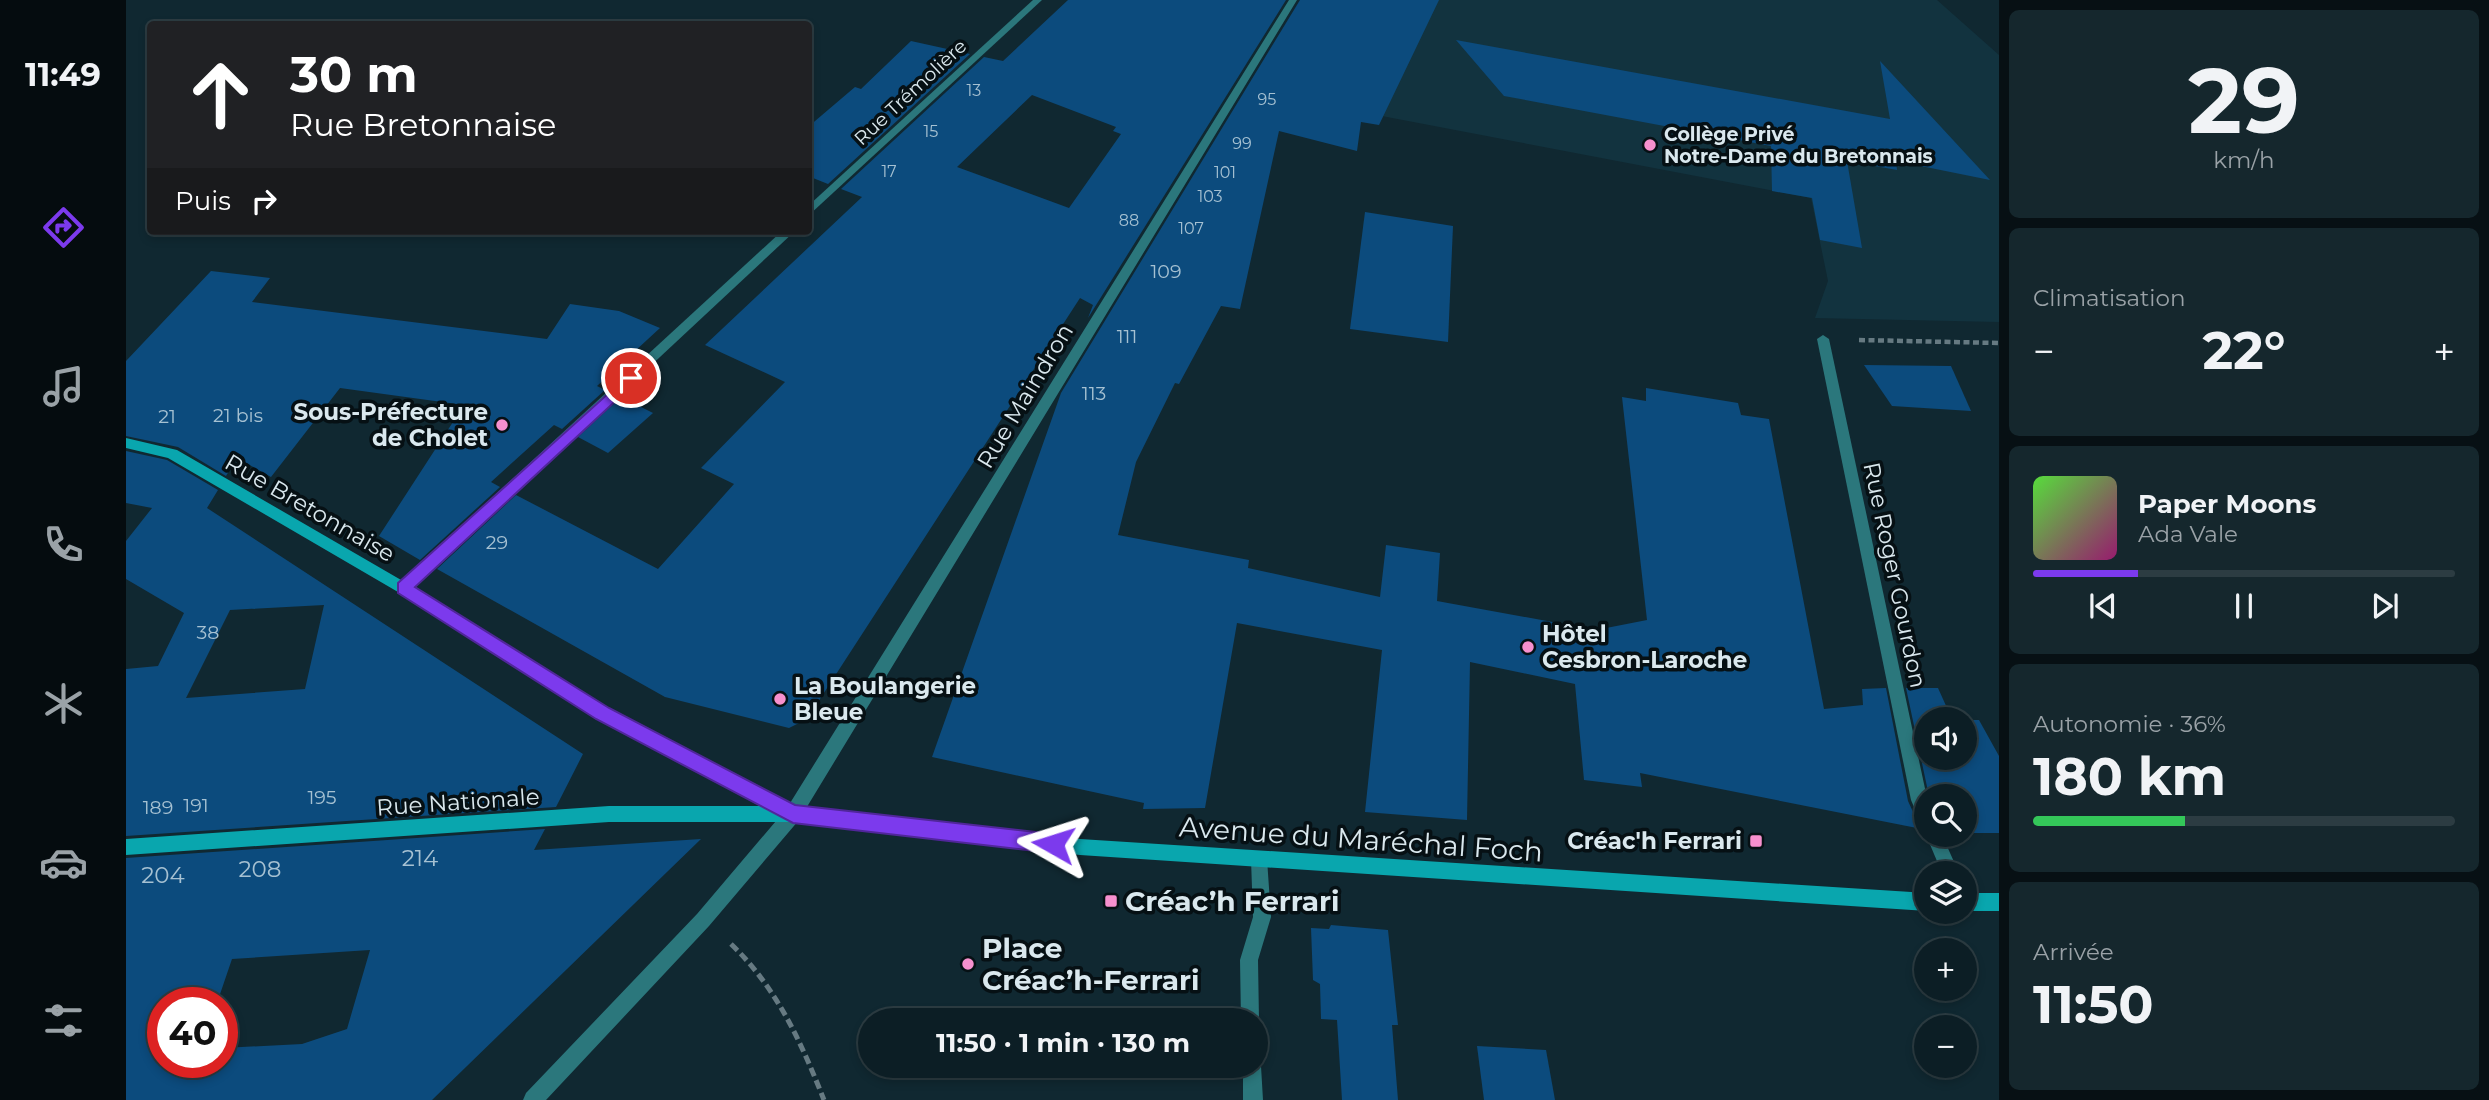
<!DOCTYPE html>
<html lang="fr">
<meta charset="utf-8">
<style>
:root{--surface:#0c1e25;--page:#15272d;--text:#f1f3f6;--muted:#9aa2a7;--line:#2c3c42;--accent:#7c3aed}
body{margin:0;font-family:Montserrat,sans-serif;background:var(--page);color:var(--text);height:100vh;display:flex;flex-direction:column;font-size:26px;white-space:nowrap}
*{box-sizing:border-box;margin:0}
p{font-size:23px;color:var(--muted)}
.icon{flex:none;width:38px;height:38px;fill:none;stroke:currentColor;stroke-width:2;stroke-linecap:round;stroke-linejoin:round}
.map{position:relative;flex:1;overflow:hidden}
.drawer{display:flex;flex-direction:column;gap:10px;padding:10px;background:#071014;width:490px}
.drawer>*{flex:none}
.guide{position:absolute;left:21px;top:21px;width:665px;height:214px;border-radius:7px;box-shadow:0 4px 10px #0003,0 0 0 2px var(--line);background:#202124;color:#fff;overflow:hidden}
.controls{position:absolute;left:1788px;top:707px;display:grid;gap:14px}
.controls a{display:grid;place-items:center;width:63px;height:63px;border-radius:50%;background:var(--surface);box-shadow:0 4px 10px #0003,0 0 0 2px var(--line);font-size:35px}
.speed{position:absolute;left:21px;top:987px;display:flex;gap:14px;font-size:35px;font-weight:700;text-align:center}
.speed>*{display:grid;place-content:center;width:91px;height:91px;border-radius:50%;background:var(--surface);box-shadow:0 4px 10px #0003,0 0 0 2px var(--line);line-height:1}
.speed .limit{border:10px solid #d22;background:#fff;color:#111}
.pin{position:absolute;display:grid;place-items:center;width:60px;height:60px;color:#fff;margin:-30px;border:4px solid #fff;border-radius:50%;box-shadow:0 2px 7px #0007}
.me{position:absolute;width:77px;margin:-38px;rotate:276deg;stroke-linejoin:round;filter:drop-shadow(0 0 5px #0008)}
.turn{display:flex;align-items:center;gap:24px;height:147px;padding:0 28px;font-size:32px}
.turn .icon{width:91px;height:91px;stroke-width:2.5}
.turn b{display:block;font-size:49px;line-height:60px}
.then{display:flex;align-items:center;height:66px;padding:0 28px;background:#0003;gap:14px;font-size:26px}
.big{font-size:52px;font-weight:700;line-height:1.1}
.drawer .widget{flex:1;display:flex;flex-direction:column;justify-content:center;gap:10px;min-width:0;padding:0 24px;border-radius:10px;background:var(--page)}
.drawer .dial{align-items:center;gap:0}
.dial b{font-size:91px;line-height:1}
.song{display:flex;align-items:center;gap:21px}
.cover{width:84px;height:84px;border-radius:10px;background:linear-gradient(135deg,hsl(110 70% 55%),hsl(320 70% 35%))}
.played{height:7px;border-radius:4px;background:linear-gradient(90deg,var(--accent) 25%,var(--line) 25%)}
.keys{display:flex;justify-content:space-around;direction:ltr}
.heat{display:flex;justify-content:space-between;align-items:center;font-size:38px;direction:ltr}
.charge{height:10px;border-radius:5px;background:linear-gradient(90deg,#34c759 36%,var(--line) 0)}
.trip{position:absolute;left:732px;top:1008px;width:410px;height:70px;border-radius:35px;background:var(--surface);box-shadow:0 4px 10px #0003,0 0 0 2px var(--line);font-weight:700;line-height:70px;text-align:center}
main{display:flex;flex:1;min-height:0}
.dock{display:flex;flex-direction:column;width:126px;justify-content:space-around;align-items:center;background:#050c0f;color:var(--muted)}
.dock .icon{width:49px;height:49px}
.dock .on{color:var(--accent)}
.dock b{font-size:32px;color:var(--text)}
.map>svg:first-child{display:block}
.built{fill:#12333f}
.building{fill:#0c4b7d;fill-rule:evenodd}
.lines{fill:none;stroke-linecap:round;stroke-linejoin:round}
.path-far1{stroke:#667a82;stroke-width:4.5;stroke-dasharray:6 3.5;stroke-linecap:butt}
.path{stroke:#667a82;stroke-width:5;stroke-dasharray:9 4.5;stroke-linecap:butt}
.street{fill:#2b777c;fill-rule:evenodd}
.secondary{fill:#09a6ae;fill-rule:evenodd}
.route{fill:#7c3aed;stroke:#51269a;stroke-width:2}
.poi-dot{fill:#f790ce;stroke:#061014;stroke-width:2.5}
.labels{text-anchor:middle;stroke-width:7;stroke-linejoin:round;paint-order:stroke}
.far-number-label{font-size:16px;fill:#a6c1d2}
.far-street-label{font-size:19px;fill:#dae8ee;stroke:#061014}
.far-poi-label{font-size:19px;font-weight:bold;fill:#dae8ee;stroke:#061014;text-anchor:start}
.number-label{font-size:19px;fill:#a6c1d2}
.street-label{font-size:23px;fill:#dae8ee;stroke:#061014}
.poi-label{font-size:23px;font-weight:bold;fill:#dae8ee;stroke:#061014;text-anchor:end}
.near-number-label{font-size:23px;fill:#a6c1d2}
.near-street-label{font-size:28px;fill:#dae8ee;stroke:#061014}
.near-poi-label{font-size:28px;font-weight:bold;fill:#dae8ee;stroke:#061014;text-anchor:start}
</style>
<main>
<nav class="dock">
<b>11:49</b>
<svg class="icon on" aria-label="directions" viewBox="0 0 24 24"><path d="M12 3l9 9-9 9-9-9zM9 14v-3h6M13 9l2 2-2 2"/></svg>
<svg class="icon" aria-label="music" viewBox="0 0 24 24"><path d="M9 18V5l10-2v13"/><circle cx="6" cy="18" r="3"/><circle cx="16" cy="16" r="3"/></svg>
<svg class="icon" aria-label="phone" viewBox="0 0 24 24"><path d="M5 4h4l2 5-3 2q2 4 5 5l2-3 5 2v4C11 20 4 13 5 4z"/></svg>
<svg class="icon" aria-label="climate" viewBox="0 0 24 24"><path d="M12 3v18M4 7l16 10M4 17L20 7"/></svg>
<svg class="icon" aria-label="car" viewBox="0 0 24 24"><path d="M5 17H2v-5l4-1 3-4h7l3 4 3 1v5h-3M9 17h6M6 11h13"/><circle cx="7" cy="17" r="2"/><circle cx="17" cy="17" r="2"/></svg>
<svg class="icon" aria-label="filters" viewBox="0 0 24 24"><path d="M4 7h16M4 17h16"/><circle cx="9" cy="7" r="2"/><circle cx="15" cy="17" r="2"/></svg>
</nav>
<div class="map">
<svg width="1873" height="1100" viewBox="0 0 1873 1100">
<rect width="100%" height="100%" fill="#102831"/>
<!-- built -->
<path class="built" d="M 1207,0 L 1811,0 L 1873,55 L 1873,322 L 1689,318 L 1702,281 L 1685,198 L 1151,96 Z"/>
<!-- building -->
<g class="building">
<path d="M 942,0 L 1160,0 L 962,318 L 967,305 L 954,298 L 681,719 L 663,728 L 539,697 L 311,569 L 390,495 L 532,569 L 608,484 L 575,468 L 659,382 L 579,345 L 736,197 L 715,189 L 858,57 L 877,61 ZM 906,95 L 990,127 L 987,131 L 995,134 L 943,208 L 831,167 Z"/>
<path d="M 1174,0 L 1313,0 L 1253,125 L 1235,122 L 1231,151 L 1153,131 L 1114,309 L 1095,306 L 1053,384 L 1049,383 L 1010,462 L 992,535 L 1123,560 L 1122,568 L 1254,597 L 1260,545 L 1314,553 L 1311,601 L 1470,630 L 1521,620 L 1496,397 L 1520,401 L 1520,388 L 1612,403 L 1615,415 L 1643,419 L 1698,709 L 1737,705 L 1736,689 L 1760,688 L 1782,801 L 1793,825 L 1801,830 L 1514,773 L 1516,787 L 1458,780 L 1449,684 L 1344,662 L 1341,820 L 1239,812 L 1256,650 L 1111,623 L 1079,808 L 1017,809 L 1018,803 L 806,757 L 935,393 Z"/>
<path d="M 1330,40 L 1764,119 L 1754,61 L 1864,180 L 1770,161 L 1771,170 L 1721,161 L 1736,248 L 1694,240 L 1686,198 L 1646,191 L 1645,146 L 1378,96 Z"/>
<path d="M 785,41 L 844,54 L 702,184 L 682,176 L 682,127 L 729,87 L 735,89 Z"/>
<path d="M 1239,212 L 1327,226 L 1322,342 L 1224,329 Z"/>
<path d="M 85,271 L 144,278 L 126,302 L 421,339 L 444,304 L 493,311 L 534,328 L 471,386 L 479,390 L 436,429 L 428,425 L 365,482 L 374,487 L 294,560 L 253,536 L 338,405 L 214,388 L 145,477 L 111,458 L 100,476 L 52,447 L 0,436 L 0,361 Z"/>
<path d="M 1738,365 L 1825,366 L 1845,411 L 1766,406 Z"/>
<path d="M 495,397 L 527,413 L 482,453 L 452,437 Z"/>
<path d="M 0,451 L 41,460 L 92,490 L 81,508 L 457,754 L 430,807 L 0,836 L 0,669 L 32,666 L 58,613 L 0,579 L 0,541 L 26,508 L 0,503 ZM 198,605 L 179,689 L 60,698 L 104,610 Z"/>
<path d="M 1780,688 L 1812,688 L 1826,719 L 1801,719 L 1801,758 L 1839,758 L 1839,720 L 1853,720 L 1873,756 L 1873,833 L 1839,833 L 1839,796 L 1803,796 Z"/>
<path d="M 419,829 L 408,850 L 575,839 L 306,1100 L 0,1100 L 0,858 ZM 244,950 L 221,1029 L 176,1044 L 96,1048 L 96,1062 L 37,1062 L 37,1003 L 91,1003 L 106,959 Z"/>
<path d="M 1205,925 L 1262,930 L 1272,1025 L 1266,1025 L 1272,1100 L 1216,1100 L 1211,1020 L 1195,1019 L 1194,984 L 1187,980 L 1185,928 L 1203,929 Z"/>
<path d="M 1351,1046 L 1420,1050 L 1429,1100 L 1358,1100 Z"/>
</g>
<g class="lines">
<!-- path-far1 -->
<path class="path-far1" d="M 1733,340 L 1873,343"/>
<!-- path -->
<path class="path" d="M 605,944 C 651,988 675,1042 698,1100"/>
<!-- street -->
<g class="street">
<path d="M 907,0 L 916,0 L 682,216 L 682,206 Z"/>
<path d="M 1163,0 L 1171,0 L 673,820 L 583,926 L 420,1100 L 397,1100 L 400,1093 L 571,914 L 661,808 Z"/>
<path d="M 656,231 L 669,231 L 282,592 L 277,594 L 272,592 L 270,588 L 272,584 Z"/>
<path d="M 1697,335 L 1703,339 L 1801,798 L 1801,826 L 1795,824 L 1785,800 L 1691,339 Z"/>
<path d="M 1801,833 L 1801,835 L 1816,835 L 1833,873 L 1816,873 L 1800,835 Z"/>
<path d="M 1133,851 L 1139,853 L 1141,859 L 1145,917 L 1132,960 L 1133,1020 L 1129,1027 L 1129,1020 L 1115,1020 L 1114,960 L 1127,917 L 1125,859 L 1127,853 Z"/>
<path d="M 1129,1058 L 1133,1059 L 1135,1066 L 1137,1100 L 1117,1100 L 1117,1066 L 1129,1066 Z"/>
</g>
<!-- secondary -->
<g class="secondary">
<path d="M 0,438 L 51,450 L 282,584 L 481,709 L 670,806 L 954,839 L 1801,893 L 1801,911 L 954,855 L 667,822 L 483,822 L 0,855 L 0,839 L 483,806 L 636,806 L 471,719 L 272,592 L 42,458 L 0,448 Z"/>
<rect x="1839" y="893" width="34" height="18"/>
</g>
</g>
<!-- route -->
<path class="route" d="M 505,373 L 510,375 L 510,382 L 289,587 L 483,708 L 669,805 L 927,834 L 934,837 L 937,844 L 934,850 L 927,853 L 667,823 L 470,719 L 272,593 L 272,583 Z"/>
<!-- markers -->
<g class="poi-dot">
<circle cx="1524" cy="145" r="7"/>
<circle cx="376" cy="425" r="7"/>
<circle cx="1402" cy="647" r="7"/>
<circle cx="654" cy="699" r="7"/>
<rect x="1623" y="834" width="14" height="14" rx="3.5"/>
<rect x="978" y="894" width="14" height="14" rx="3.5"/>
<circle cx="842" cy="964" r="7"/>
</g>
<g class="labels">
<!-- far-number labels -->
<g class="far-number-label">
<text x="848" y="96">13</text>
<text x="1141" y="105">95</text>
<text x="805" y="137">15</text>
<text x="1116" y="149">99</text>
<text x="763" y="177">17</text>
<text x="1099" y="178">101</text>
<text x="1084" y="202">103</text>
<text x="1003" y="226">88</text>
<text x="1065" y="234">107</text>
</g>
<!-- far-street labels -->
<g class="far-street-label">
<text transform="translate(784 92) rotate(-43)" y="7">Rue Trémolière</text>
</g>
<!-- far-poi labels -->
<g class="far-poi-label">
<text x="1538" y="141">Collège Privé<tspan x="1538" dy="22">Notre-Dame du Bretonnais</tspan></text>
</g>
<!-- number labels -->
<g class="number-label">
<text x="1040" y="278">109</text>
<text x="1001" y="343">111</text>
<text x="968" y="400">113</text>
<text x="112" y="422">21 bis</text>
<text x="41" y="423">21</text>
<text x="371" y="549">29</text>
<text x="82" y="639">38</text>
<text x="196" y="804">195</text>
<text x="70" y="812">191</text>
<text x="32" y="814">189</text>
</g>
<!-- street labels -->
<g class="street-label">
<text transform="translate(899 396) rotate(-59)" y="8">Rue Maindron</text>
<text transform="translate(184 508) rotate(30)" y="8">Rue Bretonnaise</text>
<text transform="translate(1769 575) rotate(78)" y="8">Rue Roger Gourdon</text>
<text transform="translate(332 802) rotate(-4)" y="8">Rue Nationale</text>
</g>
<!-- poi labels -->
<g class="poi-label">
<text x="362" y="420">Sous-Préfecture<tspan x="362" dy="26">de Cholet</tspan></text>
<text x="1416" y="642" text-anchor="start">Hôtel<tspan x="1416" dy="26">Cesbron-Laroche</tspan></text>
<text x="668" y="694" text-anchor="start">La Boulangerie<tspan x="668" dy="26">Bleue</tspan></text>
<text x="1616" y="849">Créac'h Ferrari</text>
</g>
<!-- near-number labels -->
<g class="near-number-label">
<text x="294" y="866">214</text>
<text x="134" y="877">208</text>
<text x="37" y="883">204</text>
</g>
<!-- near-street labels -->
<g class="near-street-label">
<text transform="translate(1235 839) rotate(4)" y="10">Avenue du Maréchal Foch</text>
</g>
<!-- near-poi labels -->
<g class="near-poi-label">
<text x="999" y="911">Créac’h Ferrari</text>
<text x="856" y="958">Place<tspan x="856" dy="32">Créac’h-Ferrari</tspan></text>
</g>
</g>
</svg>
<div class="controls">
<a><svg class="icon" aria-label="sound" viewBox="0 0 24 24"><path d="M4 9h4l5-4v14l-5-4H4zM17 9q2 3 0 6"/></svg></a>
<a><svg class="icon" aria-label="search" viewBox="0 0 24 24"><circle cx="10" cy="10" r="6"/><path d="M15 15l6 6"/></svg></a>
<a><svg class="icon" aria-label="layers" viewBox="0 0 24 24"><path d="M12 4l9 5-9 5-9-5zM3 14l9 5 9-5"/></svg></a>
<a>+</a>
<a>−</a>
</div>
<div class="speed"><div class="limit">40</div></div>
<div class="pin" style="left:505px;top:378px;background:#d93025"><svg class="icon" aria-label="arrive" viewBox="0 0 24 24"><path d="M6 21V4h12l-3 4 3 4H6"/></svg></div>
<svg class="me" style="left:927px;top:844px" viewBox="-20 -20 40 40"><path d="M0-17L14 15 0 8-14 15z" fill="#7c3aed" stroke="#fff" stroke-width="4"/></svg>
<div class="trip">11:50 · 1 min · 130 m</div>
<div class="guide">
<div class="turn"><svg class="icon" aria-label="ahead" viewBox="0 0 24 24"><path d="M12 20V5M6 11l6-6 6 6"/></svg><div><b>30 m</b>Rue Bretonnaise</div></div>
<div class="then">Puis<svg class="icon" aria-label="right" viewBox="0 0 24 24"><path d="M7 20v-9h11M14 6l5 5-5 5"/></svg></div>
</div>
</div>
<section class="drawer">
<div class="widget dial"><b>29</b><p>km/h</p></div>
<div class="widget"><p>Climatisation</p>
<div class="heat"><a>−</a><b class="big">22°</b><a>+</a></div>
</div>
<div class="widget">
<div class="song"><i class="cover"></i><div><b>Paper Moons</b><p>Ada Vale</p></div></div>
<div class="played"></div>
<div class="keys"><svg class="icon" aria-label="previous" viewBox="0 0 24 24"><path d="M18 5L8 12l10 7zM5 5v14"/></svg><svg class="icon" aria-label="pause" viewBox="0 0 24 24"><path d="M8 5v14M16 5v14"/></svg><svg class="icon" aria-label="next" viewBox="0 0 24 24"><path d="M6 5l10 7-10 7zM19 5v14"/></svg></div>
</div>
<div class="widget"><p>Autonomie · 36%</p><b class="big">180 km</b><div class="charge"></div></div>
<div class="widget"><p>Arrivée</p><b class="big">11:50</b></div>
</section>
</main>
